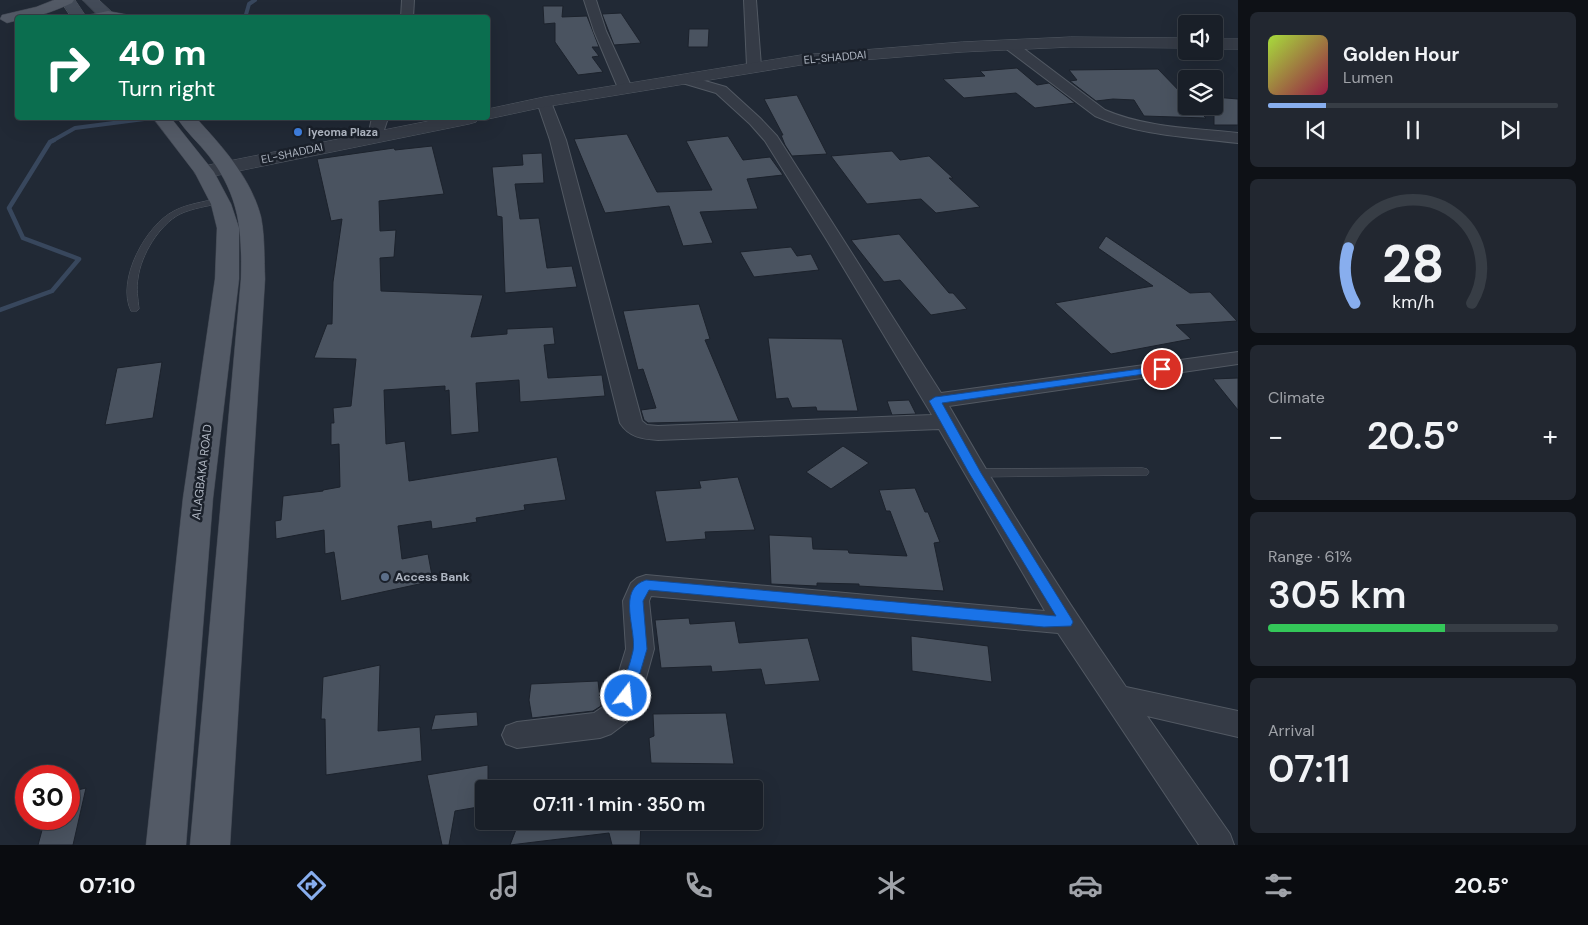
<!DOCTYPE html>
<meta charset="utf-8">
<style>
:root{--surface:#191f28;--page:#222730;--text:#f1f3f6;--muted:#9fa2a8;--line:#373d45;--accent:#88aeee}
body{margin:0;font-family:"DM Sans",sans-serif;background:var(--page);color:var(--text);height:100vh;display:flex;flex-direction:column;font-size:19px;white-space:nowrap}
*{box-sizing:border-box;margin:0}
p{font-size:16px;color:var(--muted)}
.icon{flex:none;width:28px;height:28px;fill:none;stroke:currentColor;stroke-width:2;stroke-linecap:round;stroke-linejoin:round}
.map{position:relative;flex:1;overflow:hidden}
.drawer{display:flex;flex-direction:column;gap:12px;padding:12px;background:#0e1116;width:350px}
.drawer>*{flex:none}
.banner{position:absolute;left:15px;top:15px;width:475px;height:105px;border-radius:5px;box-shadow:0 5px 20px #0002,0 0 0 1px var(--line);background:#0b6e4f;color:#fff;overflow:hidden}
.controls{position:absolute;left:1178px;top:15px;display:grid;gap:10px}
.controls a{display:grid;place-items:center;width:45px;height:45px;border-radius:5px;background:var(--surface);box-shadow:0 5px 20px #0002,0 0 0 1px var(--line);font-size:25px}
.speed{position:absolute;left:15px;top:765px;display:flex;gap:10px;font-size:25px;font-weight:700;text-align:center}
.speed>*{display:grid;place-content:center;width:65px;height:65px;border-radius:50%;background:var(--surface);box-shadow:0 5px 20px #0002,0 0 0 1px var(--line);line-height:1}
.speed .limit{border:8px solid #d22;background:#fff;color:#111}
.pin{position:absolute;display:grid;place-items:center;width:42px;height:42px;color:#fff;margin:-21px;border:2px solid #fff;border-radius:50%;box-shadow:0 1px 5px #0007}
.me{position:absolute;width:55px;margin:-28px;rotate:16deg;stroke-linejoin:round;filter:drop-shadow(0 0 4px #0008)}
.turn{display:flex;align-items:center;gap:18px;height:105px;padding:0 20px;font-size:22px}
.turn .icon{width:65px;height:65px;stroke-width:2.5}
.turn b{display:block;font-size:35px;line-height:42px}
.big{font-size:38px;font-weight:600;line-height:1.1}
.drawer .tile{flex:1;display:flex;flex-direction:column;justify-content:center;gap:8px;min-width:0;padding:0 18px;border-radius:8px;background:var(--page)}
.drawer .dial{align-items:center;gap:0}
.dial svg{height:130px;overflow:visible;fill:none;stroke:var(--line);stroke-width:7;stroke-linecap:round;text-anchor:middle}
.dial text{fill:var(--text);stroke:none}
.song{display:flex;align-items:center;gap:15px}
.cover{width:60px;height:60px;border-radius:8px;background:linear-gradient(135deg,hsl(80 70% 55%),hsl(340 70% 35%))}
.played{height:5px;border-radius:2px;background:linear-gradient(90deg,var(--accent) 20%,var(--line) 20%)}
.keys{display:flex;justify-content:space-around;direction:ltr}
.heat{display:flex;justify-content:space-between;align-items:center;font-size:28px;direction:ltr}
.charge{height:8px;border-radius:4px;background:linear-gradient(90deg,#34c759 61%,var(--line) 0)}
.trip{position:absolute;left:475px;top:780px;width:288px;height:50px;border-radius:5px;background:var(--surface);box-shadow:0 5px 20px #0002,0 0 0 1px var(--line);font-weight:600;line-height:50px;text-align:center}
.tab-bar{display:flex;height:80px;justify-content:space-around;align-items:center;background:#0a0c10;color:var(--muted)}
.tab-bar .icon{width:35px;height:35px}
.tab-bar .on{color:var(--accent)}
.tab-bar b{font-size:22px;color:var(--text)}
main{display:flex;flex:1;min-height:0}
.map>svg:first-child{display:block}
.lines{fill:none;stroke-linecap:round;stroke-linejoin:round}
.stream-far1{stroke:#38475d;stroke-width:4}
.stream{stroke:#38475d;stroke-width:4.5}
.building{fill:#4a5360;stroke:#1c222c}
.service-casing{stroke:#525963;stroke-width:1}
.minor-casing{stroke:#525963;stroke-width:2}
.tertiary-casing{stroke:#525963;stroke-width:1}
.secondary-casing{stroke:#525963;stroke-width:1}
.primary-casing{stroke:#3e444f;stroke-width:1}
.service{fill:#353b46;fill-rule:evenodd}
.minor{fill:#353b46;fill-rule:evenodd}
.tertiary{fill:#353b46;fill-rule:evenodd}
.secondary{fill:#434b58;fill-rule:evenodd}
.primary{fill:#535a66;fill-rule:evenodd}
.route{fill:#1a73e8;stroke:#114b97}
.shop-dot{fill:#3f7fe0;stroke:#1a202a;stroke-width:2}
.service-dot{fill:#5c6f8a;stroke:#1a202a;stroke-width:2}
.labels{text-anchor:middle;stroke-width:5;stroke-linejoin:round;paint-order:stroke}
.far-street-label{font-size:11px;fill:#afb6c2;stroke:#1a202a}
.far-poi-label{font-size:11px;font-weight:bold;fill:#afb6c2;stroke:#1a202a;text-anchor:start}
.street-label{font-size:12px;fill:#afb6c2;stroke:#1a202a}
.poi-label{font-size:12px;font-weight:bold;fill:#afb6c2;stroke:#1a202a;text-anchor:start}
</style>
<main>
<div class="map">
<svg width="1238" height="845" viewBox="0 0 1238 845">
<rect width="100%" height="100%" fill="#212935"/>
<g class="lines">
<!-- stream-far1 -->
<g class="stream-far1">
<path d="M 245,18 L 249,4 L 255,0"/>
<path d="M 52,141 L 75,128 L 152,118"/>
</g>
<!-- stream -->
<path class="stream" d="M 0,310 L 52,291 L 79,259 L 23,238 L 9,208 L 50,142 L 54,140"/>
</g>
<!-- building -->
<g class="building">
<path d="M 543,6 L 563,6 L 562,17 L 587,16 L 599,47 L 592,47 L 599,56 L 592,57 L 603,72 L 578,75 L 555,42 L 555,23 L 544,24 Z"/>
<path d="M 621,13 L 641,43 L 614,45 L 602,14 Z"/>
<path d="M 689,29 L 709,29 L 708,47 L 688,47 Z"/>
<path d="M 1017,68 L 1037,85 L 1049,83 L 1075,103 L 1035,108 L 1016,93 L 964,98 L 943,79 L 985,76 L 980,71 Z"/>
<path d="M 1158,69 L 1186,98 L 1186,106 L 1194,106 L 1206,118 L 1144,116 L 1134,100 L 1113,99 L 1096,101 L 1070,81 L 1077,80 L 1069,70 Z"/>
<path d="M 797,95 L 827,154 L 792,156 L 785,145 L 781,135 L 783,135 L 764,99 Z"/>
<path d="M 1214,97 L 1238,99 L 1238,125 L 1214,125 Z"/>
<path d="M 627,134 L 657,192 L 712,190 L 686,141 L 728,136 L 743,160 L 770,157 L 783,175 L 747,179 L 758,209 L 700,212 L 713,243 L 683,246 L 669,206 L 605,213 L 574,139 Z"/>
<path d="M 432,146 L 444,194 L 379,201 L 380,231 L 396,230 L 394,257 L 380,258 L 381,291 L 483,295 L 471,337 L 507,334 L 507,329 L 553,327 L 555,344 L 544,345 L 548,378 L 602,375 L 605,396 L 520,402 L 519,380 L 476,383 L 479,432 L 451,435 L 449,390 L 445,391 L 445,386 L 384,390 L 386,444 L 405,441 L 409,481 L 557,457 L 566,500 L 524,505 L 525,510 L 476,518 L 477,522 L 432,529 L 431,521 L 398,526 L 402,559 L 428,554 L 433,581 L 341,601 L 334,552 L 325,554 L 324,530 L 276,539 L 275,521 L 281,520 L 283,496 L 323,491 L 323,490 L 340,487 L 339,444 L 331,445 L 331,423 L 334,423 L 333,408 L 351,406 L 356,359 L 314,358 L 327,324 L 332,324 L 333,282 L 342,219 L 331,221 L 317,159 L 394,148 L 395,150 Z"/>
<path d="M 892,151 L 900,160 L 929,156 L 953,178 L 949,178 L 980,207 L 936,213 L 921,199 L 867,204 L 831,156 Z"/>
<path d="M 542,153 L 544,183 L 515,184 L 520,219 L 539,218 L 547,268 L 572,266 L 577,287 L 505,293 L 502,217 L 497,216 L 492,167 L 523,165 L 522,154 Z"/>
<path d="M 899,234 L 949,293 L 953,293 L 967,309 L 931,315 L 900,280 L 884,282 L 851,240 Z"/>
<path d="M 1106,236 L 1190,293 L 1210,292 L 1237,321 L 1176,325 L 1191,339 L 1111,354 L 1055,303 L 1153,286 L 1098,248 Z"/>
<path d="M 791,247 L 797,256 L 811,254 L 819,270 L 754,277 L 740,252 Z"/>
<path d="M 699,304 L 710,339 L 705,340 L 739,421 L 648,423 L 644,420 L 641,410 L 656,408 L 643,369 L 638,370 L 623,311 Z"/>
<path d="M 768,338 L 842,339 L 858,411 L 817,411 L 816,407 L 792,408 L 788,398 L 776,399 Z"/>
<path d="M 162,362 L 153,418 L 105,425 L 117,368 Z"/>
<path d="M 1238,378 L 1238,410 L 1213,379 Z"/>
<path d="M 909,400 L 916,414 L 892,415 L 887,401 Z"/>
<path d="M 843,446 L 869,463 L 831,489 L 806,472 Z"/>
<path d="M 738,477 L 755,530 L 705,532 L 706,539 L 666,542 L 655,491 L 701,488 L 699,481 Z"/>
<path d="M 915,488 L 925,512 L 928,512 L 940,542 L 934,543 L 944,591 L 859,586 L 859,584 L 817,583 L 817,586 L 771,584 L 769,535 L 812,537 L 813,549 L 848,550 L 849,553 L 907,556 L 890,511 L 886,511 L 879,490 Z"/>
<path d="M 689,618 L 690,624 L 735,621 L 739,643 L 808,638 L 820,681 L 765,685 L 761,669 L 712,672 L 711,666 L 661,668 L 655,620 Z"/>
<path d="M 911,636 L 988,646 L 992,682 L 912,671 Z"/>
<path d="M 380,665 L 378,731 L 420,727 L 422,761 L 326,775 L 325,719 L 321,719 L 323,677 Z"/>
<path d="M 598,681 L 601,706 L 593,711 L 532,718 L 529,700 L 531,684 Z"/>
<path d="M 477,712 L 478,726 L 431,730 L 435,715 Z"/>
<path d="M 726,713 L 734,764 L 651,763 L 649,738 L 654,736 L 653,714 Z"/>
<path d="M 488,765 L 488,789 L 484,789 L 484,806 L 455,811 L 449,845 L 442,845 L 427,775 Z"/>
<path d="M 86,788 L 73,845 L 38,845 L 45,819 L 69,819 L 69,792 Z"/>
<path d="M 552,821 L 641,821 L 640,845 L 612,845 L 609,833 L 510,845 L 517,827 Z"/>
</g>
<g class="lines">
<!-- service casing -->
<g class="service-casing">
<g id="service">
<path d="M 219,198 L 222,199 L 222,203 C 208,206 193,208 180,214 C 159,225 141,255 138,278 C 136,288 138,299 139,309 L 137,311 L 131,311 C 116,280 146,225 174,211 C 187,204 204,202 219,198 Z"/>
<path d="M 1143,468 L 1147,469 L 1149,472 L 1147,475 L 975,477 L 969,473 L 975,469 Z"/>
</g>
</g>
<!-- minor casing -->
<g class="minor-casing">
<g id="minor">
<path d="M 402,0 L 414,0 L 413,18 L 401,18 Z"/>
<path d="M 584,0 L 596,0 L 606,31 L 632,88 L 630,91 L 620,91 L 618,88 L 594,31 Z"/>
<path d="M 744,0 L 756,0 L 761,66 L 754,70 L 747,66 Z"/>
<path d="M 1010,41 L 1015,42 L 1105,110 C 1147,128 1193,128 1238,133 L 1238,143 C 1190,137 1140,136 1095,116 L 1005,48 L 1003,45 L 1005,42 Z"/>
<path d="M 684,75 L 726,87 L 760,118 L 777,136 L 941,393 L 1238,352 L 1238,364 L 949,406 C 1004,502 1063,596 1126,687 L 1238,711 L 1238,737 L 1147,716 L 1230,834 L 1234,845 L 1199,845 L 1058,633 L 651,596 L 649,601 L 654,649 L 641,696 L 627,722 L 611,734 L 600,738 L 517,748 L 506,744 L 502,735 L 506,726 L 517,722 L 594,713 L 607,704 L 612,694 L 626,649 L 623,601 L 631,583 L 637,578 L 646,575 L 1045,611 L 939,429 L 658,440 C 642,439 629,437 620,423 L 550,140 L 537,102 L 539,99 L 549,99 L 551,102 L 566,140 L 642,421 L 647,425 L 658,426 L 932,415 L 828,242 L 765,141 L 750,124 L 716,93 L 679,82 L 677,79 L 679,76 Z"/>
<path d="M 372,118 L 388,118 L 381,139 L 371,139 L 368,136 Z"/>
</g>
</g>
<!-- tertiary casing -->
<g class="tertiary-casing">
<g id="tertiary">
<path d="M 1071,37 L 1186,38 L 1186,48 L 1071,47 L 962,52 L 801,65 L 544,107 L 488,119 L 481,118 L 488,118 L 488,109 L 544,97 L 801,55 L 962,42 Z"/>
<rect x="1214" y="39" width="24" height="10"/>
<path d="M 444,118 L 478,118 L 476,122 L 469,124 L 204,178 L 197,176 L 194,172 L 197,168 L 204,166 Z"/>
</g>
</g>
<!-- secondary casing -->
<g class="secondary-casing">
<g id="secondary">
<path d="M 60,0 L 75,0 L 87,18 L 72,18 Z"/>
<path d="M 83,0 L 99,0 L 116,16 L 101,18 Z"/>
</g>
</g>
<!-- primary casing -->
<g class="primary-casing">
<g id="primary">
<path d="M 54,0 L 74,0 L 72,3 C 54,11 38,18 18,18 L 18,20 L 7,23 L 0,19 L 2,15 L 36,7 Z"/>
<path d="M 108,11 L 129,15 L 131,18 L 87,18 L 89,15 Z"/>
<path d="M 153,118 L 171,118 L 214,172 L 231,204 L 239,228 L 239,279 L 213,498 L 186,845 L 146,845 L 183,498 L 215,279 L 217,228 L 211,204 L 195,173 Z"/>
<path d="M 177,118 L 196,118 C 222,146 251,178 261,217 C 265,237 264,259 265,279 L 230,845 L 190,845 L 241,279 C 242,230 240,197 209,156 C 199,143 186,132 177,118 Z"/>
</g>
</g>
<!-- service -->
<use href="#service" class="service"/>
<!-- minor -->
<use href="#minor" class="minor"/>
<!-- tertiary -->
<use href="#tertiary" class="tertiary"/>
<!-- secondary -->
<use href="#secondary" class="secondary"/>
<!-- primary -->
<use href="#primary" class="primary"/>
</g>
<!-- route -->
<path class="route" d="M 1162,366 L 1167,369 L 1165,371 L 942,403 L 981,473 L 1071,618 L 1073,622 L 1071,626 L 1044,627 L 649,590 L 643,601 L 647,649 L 632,700 L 626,702 L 621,700 L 619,696 C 623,681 630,666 633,651 C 637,630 616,589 646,580 L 1056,616 L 969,473 L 929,401 L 935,397 Z"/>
<!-- markers -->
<circle class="shop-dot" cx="298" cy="132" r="5"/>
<circle class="service-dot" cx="385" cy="577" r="5"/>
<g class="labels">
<!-- far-street labels -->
<g class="far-street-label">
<text transform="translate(835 57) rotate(-5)" y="4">EL-SHADDAI</text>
<text transform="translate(292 153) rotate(-12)" y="4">EL-SHADDAI</text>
</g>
<!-- far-poi labels -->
<g class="far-poi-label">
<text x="308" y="136">Iyeoma Plaza</text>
</g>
<!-- street labels -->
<g class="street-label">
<text transform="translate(202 472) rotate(-83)" y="4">ALAGBAKA ROAD</text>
</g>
<!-- poi labels -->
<g class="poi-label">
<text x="395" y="581">Access Bank</text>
</g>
</g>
</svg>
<div class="controls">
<a><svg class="icon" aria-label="sound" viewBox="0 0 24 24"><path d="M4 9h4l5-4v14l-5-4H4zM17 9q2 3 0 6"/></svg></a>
<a><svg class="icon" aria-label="layers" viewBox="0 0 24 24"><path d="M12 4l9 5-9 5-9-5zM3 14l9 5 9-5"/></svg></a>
</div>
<div class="speed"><div class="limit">30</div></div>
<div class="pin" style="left:1162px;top:369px;background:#d93025"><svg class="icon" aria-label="arrive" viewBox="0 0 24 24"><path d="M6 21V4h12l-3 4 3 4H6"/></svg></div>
<svg class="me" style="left:626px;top:696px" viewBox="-20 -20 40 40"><circle r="17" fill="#1a73e8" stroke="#fff" stroke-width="3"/><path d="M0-11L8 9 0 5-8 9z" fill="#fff"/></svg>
<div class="trip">07:11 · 1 min · 350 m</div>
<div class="banner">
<div class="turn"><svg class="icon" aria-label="right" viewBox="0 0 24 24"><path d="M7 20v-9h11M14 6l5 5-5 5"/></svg><div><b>40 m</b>Turn right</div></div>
</div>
</div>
<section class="drawer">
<div class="tile">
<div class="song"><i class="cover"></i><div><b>Golden Hour</b><p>Lumen</p></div></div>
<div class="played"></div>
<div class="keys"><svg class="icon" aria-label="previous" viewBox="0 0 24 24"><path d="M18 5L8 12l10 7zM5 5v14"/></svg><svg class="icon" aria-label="pause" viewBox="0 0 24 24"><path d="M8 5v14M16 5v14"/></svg><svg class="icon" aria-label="next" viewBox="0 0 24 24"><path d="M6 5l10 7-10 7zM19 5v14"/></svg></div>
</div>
<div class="tile dial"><svg viewBox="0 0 100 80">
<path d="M14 69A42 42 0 1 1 86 69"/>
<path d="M14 69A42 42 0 0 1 10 35" stroke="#88aeee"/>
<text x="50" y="56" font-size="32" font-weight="700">28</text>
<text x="50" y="72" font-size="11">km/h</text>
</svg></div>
<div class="tile"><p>Climate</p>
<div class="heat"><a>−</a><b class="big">20.5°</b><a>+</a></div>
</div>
<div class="tile"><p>Range · 61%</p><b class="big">305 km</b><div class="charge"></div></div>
<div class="tile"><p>Arrival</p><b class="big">07:11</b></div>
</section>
</main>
<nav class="tab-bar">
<b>07:10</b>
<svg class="icon on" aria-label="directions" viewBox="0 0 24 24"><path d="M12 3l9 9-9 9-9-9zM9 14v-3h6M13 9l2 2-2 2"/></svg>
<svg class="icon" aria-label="music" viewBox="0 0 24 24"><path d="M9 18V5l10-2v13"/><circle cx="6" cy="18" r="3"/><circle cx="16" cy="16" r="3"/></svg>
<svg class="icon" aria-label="phone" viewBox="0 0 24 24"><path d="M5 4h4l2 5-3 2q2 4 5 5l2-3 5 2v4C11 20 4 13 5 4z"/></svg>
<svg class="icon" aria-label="climate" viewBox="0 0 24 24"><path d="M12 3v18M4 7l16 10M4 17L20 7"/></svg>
<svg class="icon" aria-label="car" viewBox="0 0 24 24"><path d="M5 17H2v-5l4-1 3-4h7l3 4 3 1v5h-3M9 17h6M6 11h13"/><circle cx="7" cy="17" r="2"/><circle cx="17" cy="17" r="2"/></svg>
<svg class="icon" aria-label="filters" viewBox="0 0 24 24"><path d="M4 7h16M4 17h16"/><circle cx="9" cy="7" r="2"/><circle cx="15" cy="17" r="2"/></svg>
<b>20.5°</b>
</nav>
